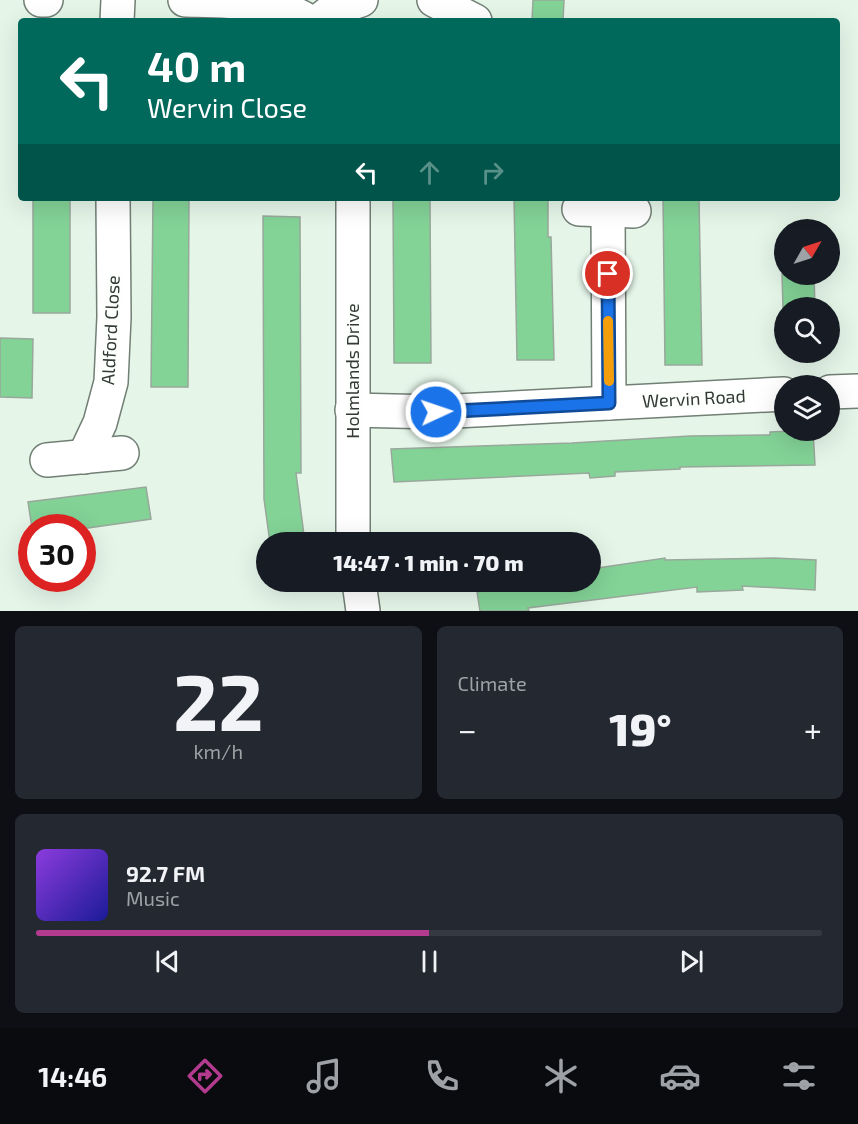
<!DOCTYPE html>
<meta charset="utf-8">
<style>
:root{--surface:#171b24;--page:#242831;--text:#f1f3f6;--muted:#9ea1a6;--line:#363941;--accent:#b33b8f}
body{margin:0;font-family:"Exo 2",sans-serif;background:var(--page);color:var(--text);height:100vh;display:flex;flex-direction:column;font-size:22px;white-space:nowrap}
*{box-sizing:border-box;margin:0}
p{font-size:20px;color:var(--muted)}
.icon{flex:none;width:33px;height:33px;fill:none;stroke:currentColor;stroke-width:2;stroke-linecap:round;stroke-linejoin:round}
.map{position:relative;height:611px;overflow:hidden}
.sheet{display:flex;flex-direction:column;gap:15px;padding:15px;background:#0d0f14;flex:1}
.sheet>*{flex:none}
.guide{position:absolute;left:18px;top:18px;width:822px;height:183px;border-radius:6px;box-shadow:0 6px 24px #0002;background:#00695c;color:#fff;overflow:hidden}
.needle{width:39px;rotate:51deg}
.fabs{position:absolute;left:774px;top:219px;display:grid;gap:12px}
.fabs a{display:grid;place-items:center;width:66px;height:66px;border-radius:50%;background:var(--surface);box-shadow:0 6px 24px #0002;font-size:30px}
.speed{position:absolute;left:18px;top:514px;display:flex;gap:12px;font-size:30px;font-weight:700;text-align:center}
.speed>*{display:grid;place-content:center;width:78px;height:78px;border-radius:50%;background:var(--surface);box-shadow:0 6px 24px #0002;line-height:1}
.speed .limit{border:9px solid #d22;background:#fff;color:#111}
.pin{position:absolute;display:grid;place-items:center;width:51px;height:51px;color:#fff;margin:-26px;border:3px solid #fff;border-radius:50%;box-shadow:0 2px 6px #0007}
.me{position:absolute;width:66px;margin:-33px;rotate:87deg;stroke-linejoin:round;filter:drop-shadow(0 0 4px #0008)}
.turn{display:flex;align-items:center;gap:21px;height:126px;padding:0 30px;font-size:27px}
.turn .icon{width:78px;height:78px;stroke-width:2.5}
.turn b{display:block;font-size:42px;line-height:51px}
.lanes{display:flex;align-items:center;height:57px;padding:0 30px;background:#0003;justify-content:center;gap:30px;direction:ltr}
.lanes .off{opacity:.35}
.big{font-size:45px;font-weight:800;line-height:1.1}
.sheet .widget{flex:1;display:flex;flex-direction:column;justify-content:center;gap:9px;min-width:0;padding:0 21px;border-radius:9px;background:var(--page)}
.sheet .dial{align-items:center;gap:0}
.dial b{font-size:78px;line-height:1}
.song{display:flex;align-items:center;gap:18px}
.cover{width:72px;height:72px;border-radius:9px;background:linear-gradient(135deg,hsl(270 70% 55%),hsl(240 70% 35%))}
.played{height:6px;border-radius:3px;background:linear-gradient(90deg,var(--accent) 50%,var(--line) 50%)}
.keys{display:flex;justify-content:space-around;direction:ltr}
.heat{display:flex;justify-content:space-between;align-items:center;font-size:33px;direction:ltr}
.sheet .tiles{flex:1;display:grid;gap:15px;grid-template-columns:1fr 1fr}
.widget:last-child{grid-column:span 2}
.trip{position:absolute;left:256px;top:532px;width:345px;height:60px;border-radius:30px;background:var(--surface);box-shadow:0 6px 24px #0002;font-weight:800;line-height:60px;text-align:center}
.menu{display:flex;height:96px;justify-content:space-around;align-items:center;background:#090b0e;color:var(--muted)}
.menu .icon{width:42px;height:42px}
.menu .selected{color:var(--accent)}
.menu b{font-size:27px;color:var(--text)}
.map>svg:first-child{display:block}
.building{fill:#83d397;stroke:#98a89b;stroke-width:1.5}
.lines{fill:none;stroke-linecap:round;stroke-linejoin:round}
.minor-casing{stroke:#717f74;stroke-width:36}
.minor{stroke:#fff;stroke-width:33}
.route-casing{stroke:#114b97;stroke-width:15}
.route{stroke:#1a73e8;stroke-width:10}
.slow{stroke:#f59e0b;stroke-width:10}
.labels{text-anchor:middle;stroke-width:6;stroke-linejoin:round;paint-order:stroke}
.street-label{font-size:18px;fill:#333934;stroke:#fcfffc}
</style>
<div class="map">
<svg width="858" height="611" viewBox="0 0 858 611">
<rect width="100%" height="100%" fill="#e5f6e9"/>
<!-- building -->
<g class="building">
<path d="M 533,0 L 564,0 L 563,21 L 532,21 Z"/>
<rect x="33" y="198" width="37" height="115"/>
<path d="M 393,198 L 430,198 L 431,363 L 394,363 Z"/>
<path d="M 514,198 L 548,198 L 548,237 L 551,237 L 554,360 L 517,360 Z"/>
<path d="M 663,198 L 699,198 L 702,365 L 665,365 Z"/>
<path d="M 153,199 L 189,199 L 188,387 L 151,387 Z"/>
<path d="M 263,216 L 300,217 L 301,473 L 296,473 L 305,543 L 270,543 L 264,499 Z"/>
<path d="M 782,274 L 814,274 L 815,308 L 783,308 Z"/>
<path d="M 0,338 L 33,339 L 32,398 L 0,397 Z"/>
<path d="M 813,430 L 815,465 L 680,467 L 680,469 L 615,472 L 615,476 L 590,478 L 589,473 L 394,482 L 391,449 L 572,443 L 690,436 L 770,435 L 770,432 Z"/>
<path d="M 146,487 L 151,519 L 88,528 L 32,528 L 28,502 Z"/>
<path d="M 665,558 L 665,560 L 774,558 L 816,560 L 815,590 L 742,586 L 743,590 L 697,592 L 697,587 L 528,608 L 529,611 L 480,611 L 477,592 L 542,582 L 591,582 L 591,569 Z"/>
</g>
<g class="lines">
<!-- minor casing -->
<g class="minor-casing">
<g id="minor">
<path d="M 41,0 L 46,0"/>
<path d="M 185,0 C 223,1 276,0 308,21"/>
<path d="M 434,0 L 475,21"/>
<path d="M 117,21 L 118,0"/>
<path d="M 319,21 L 334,9 L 361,0"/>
<path d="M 579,209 L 634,211"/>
<path d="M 608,210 L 609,403"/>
<path d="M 830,392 L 858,391"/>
<path d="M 352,410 L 436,412 L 784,394"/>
<path d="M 84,457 L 100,423 L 111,382 L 114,317 L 113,198"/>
<path d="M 47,460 L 122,453"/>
<path d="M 353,543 L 353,198"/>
<path d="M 359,582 L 363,611"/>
</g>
</g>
<!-- minor -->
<use href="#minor" class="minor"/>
</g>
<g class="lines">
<!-- route casing -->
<g class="route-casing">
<path id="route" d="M 436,412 L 609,403 L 608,274"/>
</g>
<!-- route -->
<use href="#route" class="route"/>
<!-- slow -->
<path class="slow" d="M 608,321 L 609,381"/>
</g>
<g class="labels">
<!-- street labels -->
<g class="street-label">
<text transform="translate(111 330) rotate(-87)" y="6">Aldford Close</text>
<text transform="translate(353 371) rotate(-90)" y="6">Holmlands Drive</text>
<text transform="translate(694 399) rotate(-3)" y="6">Wervin Road</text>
</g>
</g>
</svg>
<div class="fabs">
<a><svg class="needle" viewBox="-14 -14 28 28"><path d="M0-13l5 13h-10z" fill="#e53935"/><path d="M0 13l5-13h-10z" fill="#9ea1a6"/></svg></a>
<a><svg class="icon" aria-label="search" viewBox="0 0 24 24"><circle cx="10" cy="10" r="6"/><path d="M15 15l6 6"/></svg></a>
<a><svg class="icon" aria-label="layers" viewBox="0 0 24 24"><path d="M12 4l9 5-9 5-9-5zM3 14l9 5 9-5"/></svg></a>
</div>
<div class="speed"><div class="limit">30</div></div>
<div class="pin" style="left:608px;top:274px;background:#d93025"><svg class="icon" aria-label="arrive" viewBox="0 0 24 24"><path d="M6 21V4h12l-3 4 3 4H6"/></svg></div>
<svg class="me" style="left:436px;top:412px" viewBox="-20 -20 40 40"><circle r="17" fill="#1a73e8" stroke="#fff" stroke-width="3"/><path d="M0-11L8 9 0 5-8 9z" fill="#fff"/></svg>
<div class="trip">14:47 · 1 min · 70 m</div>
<div class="guide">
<div class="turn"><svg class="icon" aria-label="left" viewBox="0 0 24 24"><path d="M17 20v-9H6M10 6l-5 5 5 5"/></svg><div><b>40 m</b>Wervin Close</div></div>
<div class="lanes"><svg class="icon" aria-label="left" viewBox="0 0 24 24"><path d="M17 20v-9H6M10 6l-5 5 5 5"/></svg><svg class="icon off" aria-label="ahead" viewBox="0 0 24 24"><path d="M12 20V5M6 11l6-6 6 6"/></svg><svg class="icon off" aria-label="right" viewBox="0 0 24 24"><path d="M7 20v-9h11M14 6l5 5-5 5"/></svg></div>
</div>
</div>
<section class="sheet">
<div class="tiles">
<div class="widget dial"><b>22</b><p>km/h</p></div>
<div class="widget"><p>Climate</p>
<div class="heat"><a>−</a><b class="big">19°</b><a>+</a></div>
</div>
<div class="widget">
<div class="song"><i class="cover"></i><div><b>92.7 FM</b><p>Music</p></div></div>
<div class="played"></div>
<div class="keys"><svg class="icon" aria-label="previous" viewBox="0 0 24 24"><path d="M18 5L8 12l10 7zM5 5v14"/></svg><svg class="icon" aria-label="pause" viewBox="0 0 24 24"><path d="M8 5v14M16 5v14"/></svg><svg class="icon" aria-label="next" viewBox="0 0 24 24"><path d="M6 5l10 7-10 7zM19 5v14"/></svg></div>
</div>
</div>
</section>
<nav class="menu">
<b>14:46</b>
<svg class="icon selected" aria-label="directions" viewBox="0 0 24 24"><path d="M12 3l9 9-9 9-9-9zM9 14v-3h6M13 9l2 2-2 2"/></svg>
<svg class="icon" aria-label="music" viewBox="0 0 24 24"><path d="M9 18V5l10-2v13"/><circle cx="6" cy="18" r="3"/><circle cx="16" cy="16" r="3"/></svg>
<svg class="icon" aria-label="phone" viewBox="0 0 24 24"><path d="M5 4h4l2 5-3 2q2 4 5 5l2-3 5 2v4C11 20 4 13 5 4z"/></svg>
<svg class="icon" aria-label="climate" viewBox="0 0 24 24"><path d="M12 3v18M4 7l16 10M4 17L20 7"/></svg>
<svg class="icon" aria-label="car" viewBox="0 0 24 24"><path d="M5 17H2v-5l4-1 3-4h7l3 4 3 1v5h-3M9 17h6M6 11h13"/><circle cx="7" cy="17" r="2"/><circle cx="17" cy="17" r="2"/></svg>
<svg class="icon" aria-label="filters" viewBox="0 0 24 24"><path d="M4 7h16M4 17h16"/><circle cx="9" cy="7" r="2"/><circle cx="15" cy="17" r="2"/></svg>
</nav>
